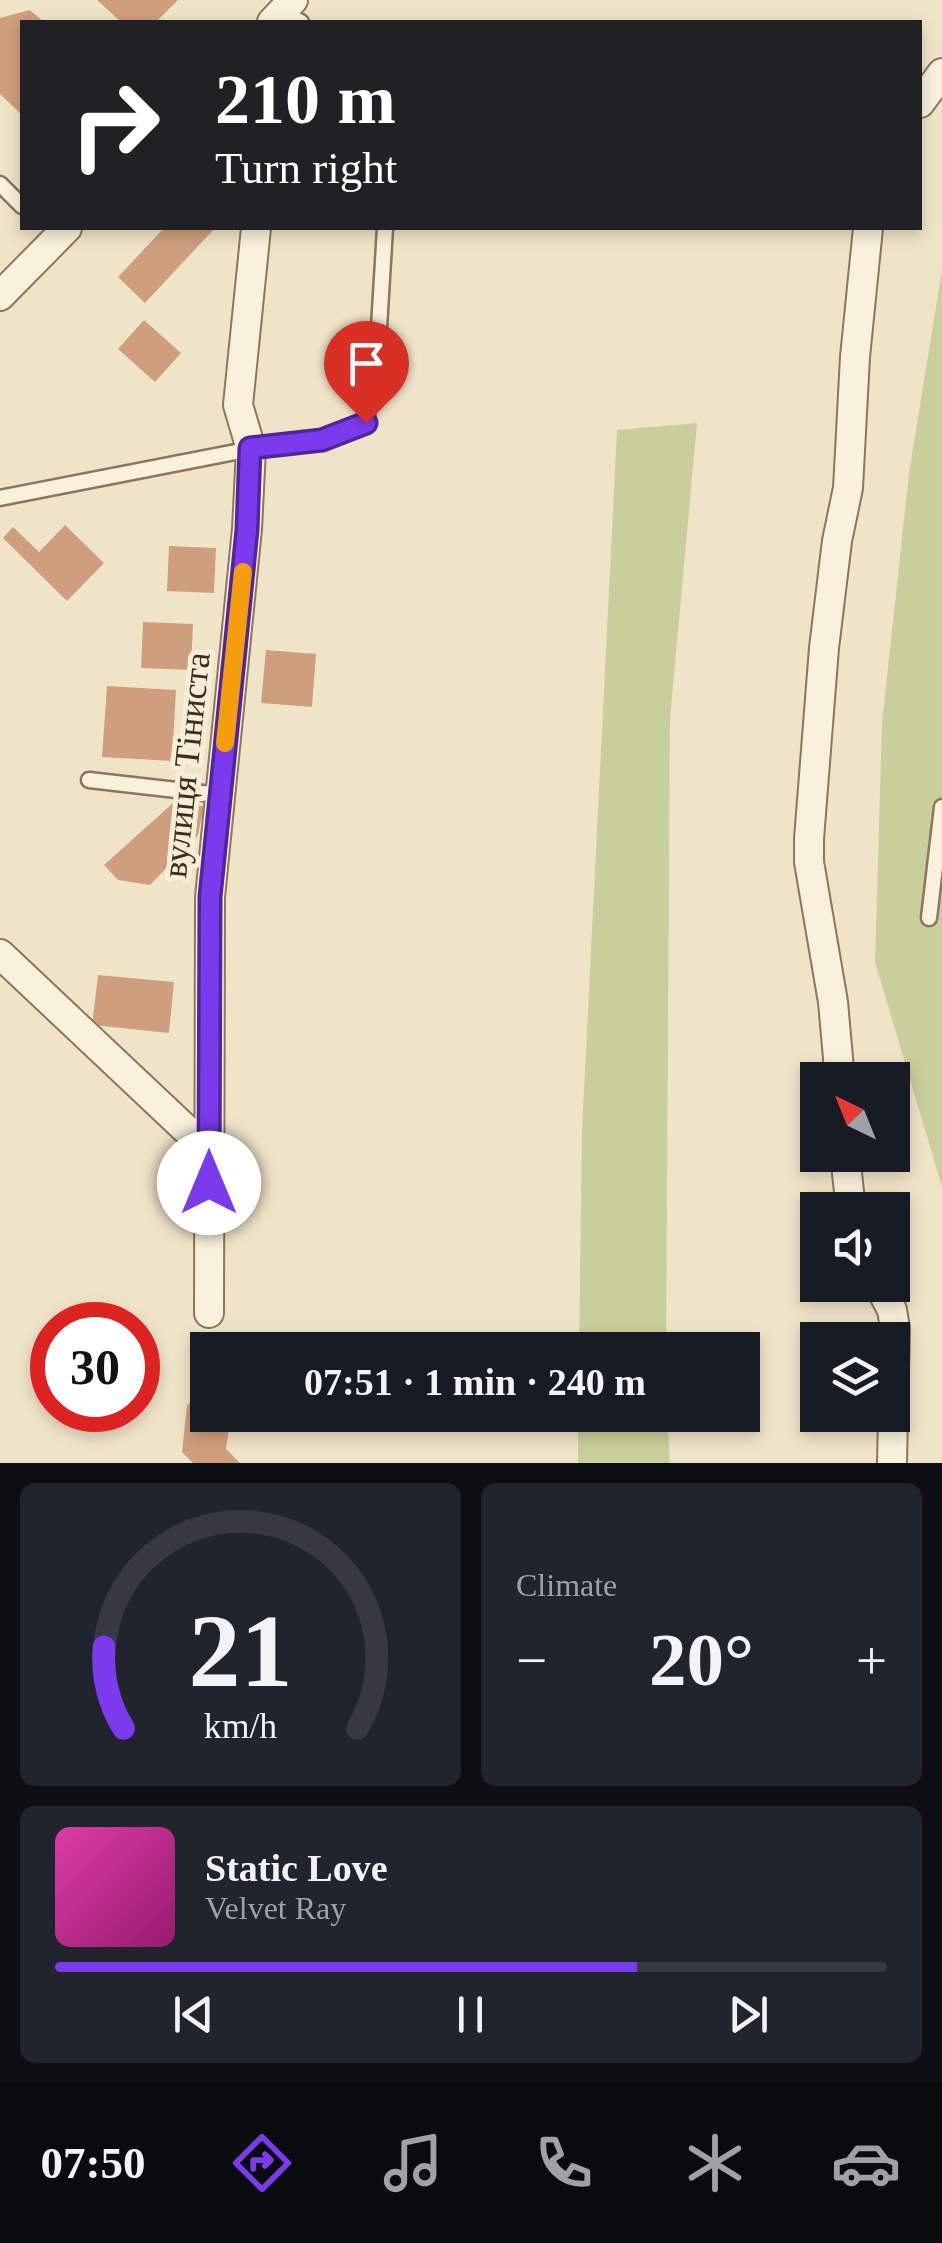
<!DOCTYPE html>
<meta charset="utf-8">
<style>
:root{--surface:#171b24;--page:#20242c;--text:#f1f3f6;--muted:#9ea1a6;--line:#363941;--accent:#7c3aed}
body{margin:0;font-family:Georgia,serif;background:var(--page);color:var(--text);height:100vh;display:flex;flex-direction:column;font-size:38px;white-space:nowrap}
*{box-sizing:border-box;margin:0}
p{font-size:32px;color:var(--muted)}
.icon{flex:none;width:55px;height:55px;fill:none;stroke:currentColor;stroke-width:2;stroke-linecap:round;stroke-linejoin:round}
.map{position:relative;height:1463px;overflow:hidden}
.drawer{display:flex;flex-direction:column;gap:20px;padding:20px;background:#0d0f14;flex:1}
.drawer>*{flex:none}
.top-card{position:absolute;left:20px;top:20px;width:902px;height:210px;border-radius:0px;box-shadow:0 5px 15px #0003;background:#202124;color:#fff;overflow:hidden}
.needle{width:65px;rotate:317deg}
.buttons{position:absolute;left:800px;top:1062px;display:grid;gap:20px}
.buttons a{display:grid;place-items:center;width:110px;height:110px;border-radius:0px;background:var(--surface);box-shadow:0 5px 15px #0003;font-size:50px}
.speed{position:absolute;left:30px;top:1302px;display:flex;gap:20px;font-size:50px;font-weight:700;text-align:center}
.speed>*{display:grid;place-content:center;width:130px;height:130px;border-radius:50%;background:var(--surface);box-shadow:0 5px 15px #0003;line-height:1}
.speed .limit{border:15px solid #d22;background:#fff;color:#111}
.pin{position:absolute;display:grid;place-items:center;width:85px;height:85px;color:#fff;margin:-102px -42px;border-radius:50% 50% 50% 0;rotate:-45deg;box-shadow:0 0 10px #0007}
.pin .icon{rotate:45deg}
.me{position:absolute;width:110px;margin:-55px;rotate:0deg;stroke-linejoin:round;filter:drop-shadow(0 0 8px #0008)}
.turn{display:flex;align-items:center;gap:35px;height:210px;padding:0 30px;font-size:45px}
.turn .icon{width:130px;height:130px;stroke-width:2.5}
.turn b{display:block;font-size:70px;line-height:85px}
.big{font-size:75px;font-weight:700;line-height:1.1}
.drawer .card{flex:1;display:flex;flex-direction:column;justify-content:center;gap:15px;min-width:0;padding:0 35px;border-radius:15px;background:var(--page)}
.drawer .dial{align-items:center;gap:0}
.dial svg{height:260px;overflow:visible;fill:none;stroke:var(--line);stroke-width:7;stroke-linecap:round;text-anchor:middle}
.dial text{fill:var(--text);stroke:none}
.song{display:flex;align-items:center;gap:30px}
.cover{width:120px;height:120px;border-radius:15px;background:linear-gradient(135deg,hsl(320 70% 55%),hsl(320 70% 35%))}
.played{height:10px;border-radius:5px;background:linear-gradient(90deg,var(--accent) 70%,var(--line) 70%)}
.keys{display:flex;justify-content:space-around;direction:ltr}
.heat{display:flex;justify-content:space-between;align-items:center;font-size:55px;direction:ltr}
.drawer .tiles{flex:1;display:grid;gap:20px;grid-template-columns:1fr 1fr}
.card:last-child{grid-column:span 2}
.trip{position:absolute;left:190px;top:1332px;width:570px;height:100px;border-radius:0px;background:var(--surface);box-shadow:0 5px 15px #0003;font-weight:700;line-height:100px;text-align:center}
.tab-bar{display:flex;height:160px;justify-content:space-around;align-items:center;background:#090b0e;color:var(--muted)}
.tab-bar .icon{width:70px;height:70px}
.tab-bar .on{color:var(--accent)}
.tab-bar b{font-size:45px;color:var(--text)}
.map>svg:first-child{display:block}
.green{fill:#c9cf9b}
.building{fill:#cf9f7d}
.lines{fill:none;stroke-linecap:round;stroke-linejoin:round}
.service-casing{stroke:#8d765c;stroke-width:19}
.minor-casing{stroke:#8d765c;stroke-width:32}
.service{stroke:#faf1dc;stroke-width:14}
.minor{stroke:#faf1dc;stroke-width:28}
.route-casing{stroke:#51269a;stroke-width:25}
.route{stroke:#7c3aed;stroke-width:18}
.slow{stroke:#f59e0b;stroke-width:18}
.labels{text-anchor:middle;stroke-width:10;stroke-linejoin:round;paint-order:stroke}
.street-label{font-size:35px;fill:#3d2e20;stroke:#f7eed8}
</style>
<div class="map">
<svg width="942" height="1463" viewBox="0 0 942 1463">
<rect width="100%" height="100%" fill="#f0e4c8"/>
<!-- green -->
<g class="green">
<path d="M 942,270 L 942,1187 L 875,962 L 882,723 L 909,473 Z"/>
<path d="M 697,423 L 670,719 L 666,1350 L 579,1350 L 582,1130 L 617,430 Z"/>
<path d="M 578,1415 L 667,1415 L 670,1463 L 578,1463 Z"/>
</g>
<!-- building -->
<g class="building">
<path d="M 97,0 L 178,0 L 156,22 L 121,22 Z"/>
<path d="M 30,10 L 44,22 L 22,22 L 22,115 L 0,94 L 0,18 Z"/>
<path d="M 164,228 L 215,228 L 145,303 L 118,277 Z"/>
<path d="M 144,320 L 181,353 L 155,382 L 118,349 Z"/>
<path d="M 65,525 L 104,563 L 67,601 L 3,538 L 13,527 L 39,552 Z"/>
<path d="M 169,546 L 216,548 L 214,593 L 167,591 Z"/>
<path d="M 143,622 L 193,624 L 191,670 L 141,668 Z"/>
<path d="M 266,650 L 316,654 L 312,707 L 261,703 Z"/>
<path d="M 107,686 L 176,690 L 172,761 L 102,757 Z"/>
<path d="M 173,803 L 204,806 L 198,835 L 150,885 L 118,880 L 104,865 Z"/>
<path d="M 98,975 L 174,982 L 169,1033 L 92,1025 Z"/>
<path d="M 208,1384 L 208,1415 L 231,1415 L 226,1449 L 240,1463 L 193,1463 L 182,1452 L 187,1406 Z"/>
</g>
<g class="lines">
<!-- service casing -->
<g class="service-casing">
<g id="service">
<path d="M 283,12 L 301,22"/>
<path d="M 0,184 L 22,206"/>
<path d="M 0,498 L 251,449 L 323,440 L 366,423 L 378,344 L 385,228"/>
<path d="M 89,780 L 220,795"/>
<path d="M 929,918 L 942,807"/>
</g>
</g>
<!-- minor casing -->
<g class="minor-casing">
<g id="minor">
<path d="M 272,22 L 293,0"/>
<path d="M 920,103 L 942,73"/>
<path d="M 0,296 L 67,228"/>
<path d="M 0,954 L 209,1151"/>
<path d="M 840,1080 L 833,1002 L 809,862 L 809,839 L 824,648 L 837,541 L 848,488 L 855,357 L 868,228"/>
<path d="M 845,1155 L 851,1210"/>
<path d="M 879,1285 L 892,1310 L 895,1328 L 892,1463"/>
<path d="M 209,1313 L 210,897 L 247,529 L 251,449 L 238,405 L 256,228"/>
</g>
</g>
<!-- service -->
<use href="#service" class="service"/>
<!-- minor -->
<use href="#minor" class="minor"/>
</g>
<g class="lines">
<!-- route casing -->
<g class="route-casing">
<path id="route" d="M 209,1183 L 210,897 L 247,530 L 250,448 L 322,440 L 366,423"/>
</g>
<!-- route -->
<use href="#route" class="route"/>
<!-- slow -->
<path class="slow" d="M 225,743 L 243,572"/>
</g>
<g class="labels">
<!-- street labels -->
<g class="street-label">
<text transform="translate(186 765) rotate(-84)" y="12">вулиця Тіниста</text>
</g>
</g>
</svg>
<div class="buttons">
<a><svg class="needle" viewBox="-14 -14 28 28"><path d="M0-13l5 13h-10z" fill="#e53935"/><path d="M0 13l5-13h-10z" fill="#9ea1a6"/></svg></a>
<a><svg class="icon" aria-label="sound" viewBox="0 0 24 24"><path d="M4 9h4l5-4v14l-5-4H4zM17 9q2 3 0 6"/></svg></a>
<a><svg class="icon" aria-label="layers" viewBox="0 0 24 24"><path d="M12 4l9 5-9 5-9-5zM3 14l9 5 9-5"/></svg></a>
</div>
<div class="speed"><div class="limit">30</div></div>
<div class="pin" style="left:366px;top:423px;background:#d93025"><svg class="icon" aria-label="arrive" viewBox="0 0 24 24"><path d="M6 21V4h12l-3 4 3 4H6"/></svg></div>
<svg class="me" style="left:209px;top:1183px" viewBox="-20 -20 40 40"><circle r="19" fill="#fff"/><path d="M0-13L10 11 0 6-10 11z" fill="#7c3aed"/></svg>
<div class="trip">07:51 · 1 min · 240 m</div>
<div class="top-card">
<div class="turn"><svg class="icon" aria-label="right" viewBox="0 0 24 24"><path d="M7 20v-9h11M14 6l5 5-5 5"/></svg><div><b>210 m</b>Turn right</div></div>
</div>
</div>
<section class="drawer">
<div class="tiles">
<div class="card dial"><svg viewBox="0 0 100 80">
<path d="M14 69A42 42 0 1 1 86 69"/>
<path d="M14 69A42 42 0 0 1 8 44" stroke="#7c3aed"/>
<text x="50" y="56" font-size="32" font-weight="700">21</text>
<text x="50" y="72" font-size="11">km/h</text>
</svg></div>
<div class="card"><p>Climate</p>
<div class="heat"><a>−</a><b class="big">20°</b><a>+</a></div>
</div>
<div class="card">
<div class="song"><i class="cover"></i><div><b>Static Love</b><p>Velvet Ray</p></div></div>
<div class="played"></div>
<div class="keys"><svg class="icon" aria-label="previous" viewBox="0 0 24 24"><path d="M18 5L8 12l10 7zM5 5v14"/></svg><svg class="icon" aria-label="pause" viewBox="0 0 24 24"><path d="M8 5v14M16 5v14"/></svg><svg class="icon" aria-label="next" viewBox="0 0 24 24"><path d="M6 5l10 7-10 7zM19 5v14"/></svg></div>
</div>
</div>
</section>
<nav class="tab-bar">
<b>07:50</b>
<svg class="icon on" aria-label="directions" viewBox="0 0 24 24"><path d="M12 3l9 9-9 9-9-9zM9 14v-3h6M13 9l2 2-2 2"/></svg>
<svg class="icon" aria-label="music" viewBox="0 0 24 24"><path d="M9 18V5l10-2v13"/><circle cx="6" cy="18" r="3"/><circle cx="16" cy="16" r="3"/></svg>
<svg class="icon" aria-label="phone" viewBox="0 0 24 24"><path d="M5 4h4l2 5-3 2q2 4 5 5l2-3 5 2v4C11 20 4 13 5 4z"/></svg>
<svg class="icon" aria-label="climate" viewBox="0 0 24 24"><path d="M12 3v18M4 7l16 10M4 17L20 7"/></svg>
<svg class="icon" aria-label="car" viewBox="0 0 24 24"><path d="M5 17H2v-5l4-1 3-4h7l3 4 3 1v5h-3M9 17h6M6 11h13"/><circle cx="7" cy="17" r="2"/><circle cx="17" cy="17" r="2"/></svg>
</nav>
